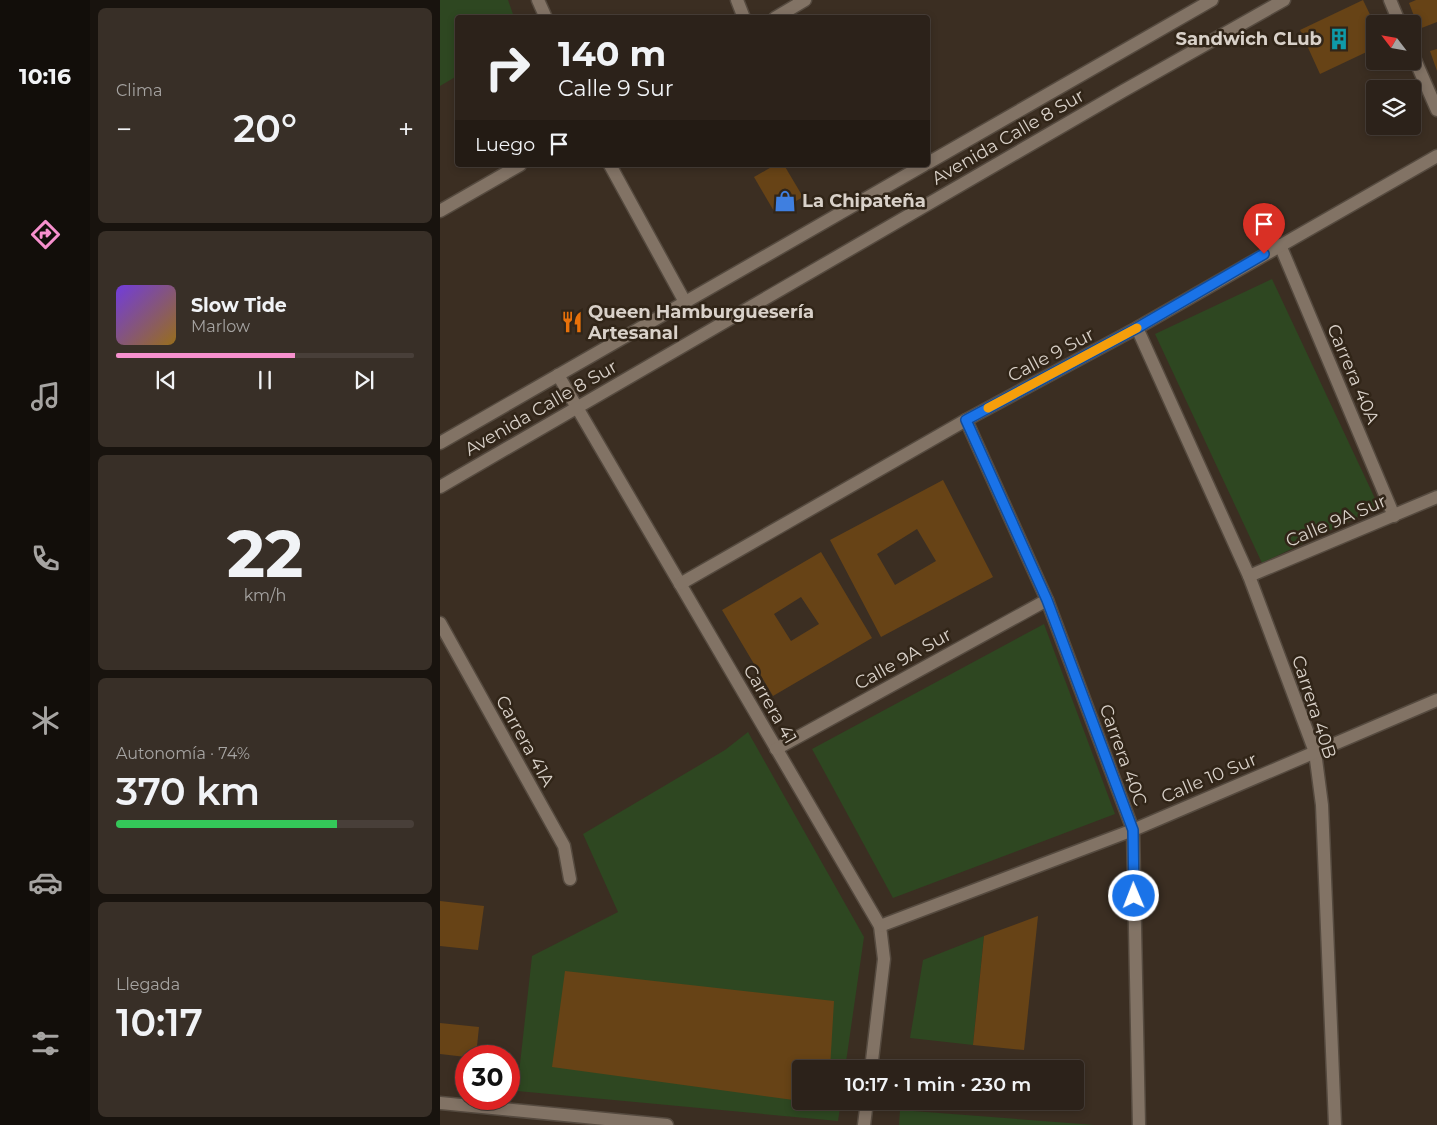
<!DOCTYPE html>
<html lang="es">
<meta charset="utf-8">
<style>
:root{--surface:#2c221a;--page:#382f27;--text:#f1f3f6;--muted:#a6a4a2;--line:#483f39;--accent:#f790ce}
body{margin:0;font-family:Montserrat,sans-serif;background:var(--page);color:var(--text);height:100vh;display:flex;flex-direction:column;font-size:19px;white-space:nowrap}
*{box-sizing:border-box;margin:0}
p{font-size:16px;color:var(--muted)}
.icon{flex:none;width:28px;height:28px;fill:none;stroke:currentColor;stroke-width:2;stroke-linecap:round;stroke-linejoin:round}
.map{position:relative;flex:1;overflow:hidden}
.side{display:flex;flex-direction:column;gap:8px;padding:8px;background:#18130e;width:350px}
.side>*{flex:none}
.banner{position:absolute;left:15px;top:15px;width:475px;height:152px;border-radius:5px;box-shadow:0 2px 8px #0003,0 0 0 1px var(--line);background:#2c221a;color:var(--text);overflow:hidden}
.needle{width:32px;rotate:301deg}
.tools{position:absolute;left:926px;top:15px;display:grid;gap:10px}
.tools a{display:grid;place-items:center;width:55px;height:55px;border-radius:5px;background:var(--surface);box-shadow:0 2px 8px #0003,0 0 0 1px var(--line);font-size:25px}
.speed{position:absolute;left:15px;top:1045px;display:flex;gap:10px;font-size:25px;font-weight:700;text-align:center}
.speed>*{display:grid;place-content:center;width:65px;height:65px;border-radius:50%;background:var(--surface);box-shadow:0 2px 8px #0003,0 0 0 1px var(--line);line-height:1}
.speed .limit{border:8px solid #d22;background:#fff;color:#111}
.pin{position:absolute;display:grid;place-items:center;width:42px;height:42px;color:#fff;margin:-51px -21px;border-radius:50% 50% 50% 0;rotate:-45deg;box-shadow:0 0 5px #0007}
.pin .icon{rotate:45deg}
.me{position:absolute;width:55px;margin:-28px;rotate:359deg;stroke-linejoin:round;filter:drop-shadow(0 0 4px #0008)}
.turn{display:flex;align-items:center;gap:18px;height:105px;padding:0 20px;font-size:22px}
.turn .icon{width:65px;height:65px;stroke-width:2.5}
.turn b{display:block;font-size:35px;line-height:42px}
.then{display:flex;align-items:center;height:48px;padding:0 20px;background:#0003;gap:10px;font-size:19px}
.big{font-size:38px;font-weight:600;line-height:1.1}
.side .card{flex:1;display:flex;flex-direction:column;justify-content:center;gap:8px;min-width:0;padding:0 18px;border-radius:8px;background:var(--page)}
.side .dial{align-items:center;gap:0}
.dial b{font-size:65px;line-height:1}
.song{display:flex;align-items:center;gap:15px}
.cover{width:60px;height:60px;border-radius:8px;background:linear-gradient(135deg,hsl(260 70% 55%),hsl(40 70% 35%))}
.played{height:5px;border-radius:2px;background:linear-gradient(90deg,var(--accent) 60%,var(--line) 60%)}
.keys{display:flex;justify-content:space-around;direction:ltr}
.heat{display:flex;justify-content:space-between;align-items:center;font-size:28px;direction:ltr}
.charge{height:8px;border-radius:4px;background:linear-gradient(90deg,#34c759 74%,var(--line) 0)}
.trip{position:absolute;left:352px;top:1060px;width:292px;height:50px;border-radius:5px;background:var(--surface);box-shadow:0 2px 8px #0003,0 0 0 1px var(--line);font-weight:600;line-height:50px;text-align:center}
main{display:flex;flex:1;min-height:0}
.tabs{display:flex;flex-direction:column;width:90px;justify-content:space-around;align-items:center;background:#120e0a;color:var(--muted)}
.tabs .icon{width:35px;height:35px}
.tabs .active{color:var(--accent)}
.tabs b{font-size:22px;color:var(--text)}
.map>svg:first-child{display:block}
.green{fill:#2e4721}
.building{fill:#674316;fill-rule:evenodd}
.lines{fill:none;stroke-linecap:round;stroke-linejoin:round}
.minor-casing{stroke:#554a3f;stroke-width:15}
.tertiary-casing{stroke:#554a3f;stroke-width:15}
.secondary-casing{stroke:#554a3f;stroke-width:15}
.minor{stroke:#827365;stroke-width:12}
.tertiary{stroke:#827365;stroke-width:12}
.secondary{stroke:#827365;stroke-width:12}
.route-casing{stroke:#114b97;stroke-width:12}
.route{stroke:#1a73e8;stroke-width:9}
.slow{stroke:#f59e0b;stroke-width:9}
.labels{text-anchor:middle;stroke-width:5;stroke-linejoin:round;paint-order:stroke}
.poi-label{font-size:18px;font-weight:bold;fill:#d9d1c9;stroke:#312518;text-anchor:start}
.street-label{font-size:18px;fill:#d9d1c9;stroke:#312518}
</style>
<main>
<nav class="tabs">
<b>10:16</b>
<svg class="icon active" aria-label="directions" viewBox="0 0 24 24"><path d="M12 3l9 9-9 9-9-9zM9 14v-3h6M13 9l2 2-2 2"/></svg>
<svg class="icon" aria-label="music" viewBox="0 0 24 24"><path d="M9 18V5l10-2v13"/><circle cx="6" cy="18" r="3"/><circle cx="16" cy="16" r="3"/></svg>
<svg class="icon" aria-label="phone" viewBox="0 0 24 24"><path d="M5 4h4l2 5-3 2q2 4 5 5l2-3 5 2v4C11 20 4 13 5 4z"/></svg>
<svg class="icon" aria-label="climate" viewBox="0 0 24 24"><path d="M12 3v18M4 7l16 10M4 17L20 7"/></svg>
<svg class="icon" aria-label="car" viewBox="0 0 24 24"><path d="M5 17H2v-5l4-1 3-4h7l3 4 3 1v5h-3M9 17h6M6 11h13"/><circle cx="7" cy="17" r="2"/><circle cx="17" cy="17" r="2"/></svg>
<svg class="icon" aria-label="filters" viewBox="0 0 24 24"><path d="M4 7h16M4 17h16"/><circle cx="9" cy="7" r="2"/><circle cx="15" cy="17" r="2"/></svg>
</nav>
<section class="side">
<div class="card"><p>Clima</p>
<div class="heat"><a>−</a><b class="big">20°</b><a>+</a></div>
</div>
<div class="card">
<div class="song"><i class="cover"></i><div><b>Slow Tide</b><p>Marlow</p></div></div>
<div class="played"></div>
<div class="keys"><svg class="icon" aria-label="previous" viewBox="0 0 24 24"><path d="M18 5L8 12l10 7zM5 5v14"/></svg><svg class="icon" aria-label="pause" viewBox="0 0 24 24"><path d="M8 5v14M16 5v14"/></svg><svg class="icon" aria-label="next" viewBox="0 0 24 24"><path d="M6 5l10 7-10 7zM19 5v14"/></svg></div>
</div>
<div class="card dial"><b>22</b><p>km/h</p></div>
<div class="card"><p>Autonomía · 74%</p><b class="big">370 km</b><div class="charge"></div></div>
<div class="card"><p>Llegada</p><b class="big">10:17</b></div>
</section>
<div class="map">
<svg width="997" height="1125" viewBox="0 0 997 1125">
<rect width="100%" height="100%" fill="#3b2e22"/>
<!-- green -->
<g class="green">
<path d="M 0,0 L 68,0 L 74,17 L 18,18 L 17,76 L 0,86 Z"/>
<path d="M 832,279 L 939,507 L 822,563 L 715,334 Z"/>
<path d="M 604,624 L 675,814 L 453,898 L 372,749 Z"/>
<path d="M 308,732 L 424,937 L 405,1069 L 361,1069 L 361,1101 L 401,1101 L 398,1121 L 77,1091 L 92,956 L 178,912 L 143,834 L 285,750 Z"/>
<path d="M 544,936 L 533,1045 L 470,1038 L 483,960 Z"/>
<path d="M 460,1110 L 655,1125 L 459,1125 Z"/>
</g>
<!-- building -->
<g class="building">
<path d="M 923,0 L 935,25 L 935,48 L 880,74 L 860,30 Z"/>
<path d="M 976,0 L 997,0 L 997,22 L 979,29 L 969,3 Z"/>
<path d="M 997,49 L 997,71 L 990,51 Z"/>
<path d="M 335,165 L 344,165 L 363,197 L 335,213 L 314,177 Z"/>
<path d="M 503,480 L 553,577 L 441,637 L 390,540 ZM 477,529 L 496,561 L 455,585 L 437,554 Z"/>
<path d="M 381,552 L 432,638 L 333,696 L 282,610 ZM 361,597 L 379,624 L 351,641 L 334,614 Z"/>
<path d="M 0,901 L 44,906 L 38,950 L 0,946 Z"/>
<path d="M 598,916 L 584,1050 L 533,1045 L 544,936 Z"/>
<path d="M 125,971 L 394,1001 L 390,1069 L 361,1069 L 361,1101 L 112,1067 Z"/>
<path d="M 0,1023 L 39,1027 L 36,1056 L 26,1057 L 0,1054 Z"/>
</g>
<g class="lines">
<!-- minor casing -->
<g class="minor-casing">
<g id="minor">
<path d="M 98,0 L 106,18"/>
<path d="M 297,0 L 304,18"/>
<path d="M 335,18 L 365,0"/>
<path d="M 170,165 L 245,302"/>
<path d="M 0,211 L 80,165"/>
<path d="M 840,245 L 954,516"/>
<path d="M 697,328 L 809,576 L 875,752 L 882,805 L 895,1125"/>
<path d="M 118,375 L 440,926 L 444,959 L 431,1069"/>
<path d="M 526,420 L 607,600 L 693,830 L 699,1125"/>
<path d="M 809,576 L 997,497"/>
<path d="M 240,584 L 526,420 L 697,328 L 997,156"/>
<path d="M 0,623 L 124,846 L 130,879"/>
<path d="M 336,749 L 607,600"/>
<path d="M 440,926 L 693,830 L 997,700"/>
<path d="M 424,1125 L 427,1101"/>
</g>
</g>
<!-- tertiary casing -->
<g class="tertiary-casing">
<g id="tertiary">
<path d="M 950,0 L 960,24"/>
<path d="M 972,53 L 997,110"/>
<path d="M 0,1103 L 227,1125"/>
</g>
</g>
<!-- secondary casing -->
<g class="secondary-casing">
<g id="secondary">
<path d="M 488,163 L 772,0"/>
<path d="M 0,443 L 484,165"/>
<path d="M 0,487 L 683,91 L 844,0"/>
</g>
</g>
<!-- minor -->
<use href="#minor" class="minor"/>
<!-- tertiary -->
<use href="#tertiary" class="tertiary"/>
<!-- secondary -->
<use href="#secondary" class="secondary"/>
</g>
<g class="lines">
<!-- route casing -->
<g class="route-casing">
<path id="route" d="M 694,896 L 693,830 L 607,600 L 526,420 L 697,328 L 824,254"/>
</g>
<!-- route -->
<use href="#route" class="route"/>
<!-- slow -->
<path class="slow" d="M 548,408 L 697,328"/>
</g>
<!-- icons -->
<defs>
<g id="building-bare" transform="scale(1.725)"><path d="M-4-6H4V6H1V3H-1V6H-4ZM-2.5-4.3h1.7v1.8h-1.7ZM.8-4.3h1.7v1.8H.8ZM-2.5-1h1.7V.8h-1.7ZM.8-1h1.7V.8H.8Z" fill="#0f9aa8" stroke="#312518" stroke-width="2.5" paint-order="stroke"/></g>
<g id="shop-bare" transform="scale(1.725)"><path d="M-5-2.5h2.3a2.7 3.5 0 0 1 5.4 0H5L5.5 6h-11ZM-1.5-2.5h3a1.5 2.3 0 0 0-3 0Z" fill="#3f7fe0" stroke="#312518" stroke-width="2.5" paint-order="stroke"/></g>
<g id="restaurant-bare" transform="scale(1.725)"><path d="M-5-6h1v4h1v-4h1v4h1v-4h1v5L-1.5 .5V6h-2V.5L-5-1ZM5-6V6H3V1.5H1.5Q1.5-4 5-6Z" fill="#e8710a" stroke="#312518" stroke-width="2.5" paint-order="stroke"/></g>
</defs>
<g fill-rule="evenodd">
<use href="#building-bare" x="899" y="39"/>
<use href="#shop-bare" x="345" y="201"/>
<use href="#restaurant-bare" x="132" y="322"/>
</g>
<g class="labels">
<!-- poi labels -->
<g class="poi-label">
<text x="882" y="45" text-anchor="end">Sandwich CLub</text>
<text x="362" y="207">La Chipateña</text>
<text x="148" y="318">Queen Hamburguesería<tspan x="148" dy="21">Artesanal</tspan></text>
</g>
<!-- street labels -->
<g class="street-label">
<text transform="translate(568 137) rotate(-30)" y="6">Avenida Calle 8 Sur</text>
<text transform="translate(611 355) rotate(-28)" y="6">Calle 9 Sur</text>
<text transform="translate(913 374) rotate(67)" y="6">Carrera 40A</text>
<text transform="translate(101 408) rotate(-30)" y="6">Avenida Calle 8 Sur</text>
<text transform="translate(896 521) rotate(-23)" y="6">Calle 9A Sur</text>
<text transform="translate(463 659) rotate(-29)" y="6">Calle 9A Sur</text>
<text transform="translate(330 704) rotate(60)" y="6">Carrera 41</text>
<text transform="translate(874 707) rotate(72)" y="6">Carrera 40B</text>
<text transform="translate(85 741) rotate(61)" y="6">Carrera 41A</text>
<text transform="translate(683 755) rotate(70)" y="6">Carrera 40C</text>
<text transform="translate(769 778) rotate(-23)" y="6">Calle 10 Sur</text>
</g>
</g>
</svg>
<div class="tools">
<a><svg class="needle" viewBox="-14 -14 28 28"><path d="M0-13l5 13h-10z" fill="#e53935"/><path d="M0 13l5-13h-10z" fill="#a6a4a2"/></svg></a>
<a><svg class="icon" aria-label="layers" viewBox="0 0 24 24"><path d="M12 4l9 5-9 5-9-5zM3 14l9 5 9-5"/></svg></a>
</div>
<div class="speed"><div class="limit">30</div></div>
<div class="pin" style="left:824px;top:254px;background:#d93025"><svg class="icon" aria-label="arrive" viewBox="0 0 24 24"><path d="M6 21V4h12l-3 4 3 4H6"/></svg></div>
<svg class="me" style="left:694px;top:896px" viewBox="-20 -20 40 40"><circle r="17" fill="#1a73e8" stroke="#fff" stroke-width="3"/><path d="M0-11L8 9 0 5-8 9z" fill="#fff"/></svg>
<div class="trip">10:17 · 1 min · 230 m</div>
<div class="banner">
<div class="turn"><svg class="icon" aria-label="right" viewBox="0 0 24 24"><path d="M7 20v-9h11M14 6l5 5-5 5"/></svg><div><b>140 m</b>Calle 9 Sur</div></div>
<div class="then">Luego<svg class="icon" aria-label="arrive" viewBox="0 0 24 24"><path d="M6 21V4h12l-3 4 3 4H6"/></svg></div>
</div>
</div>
</main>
